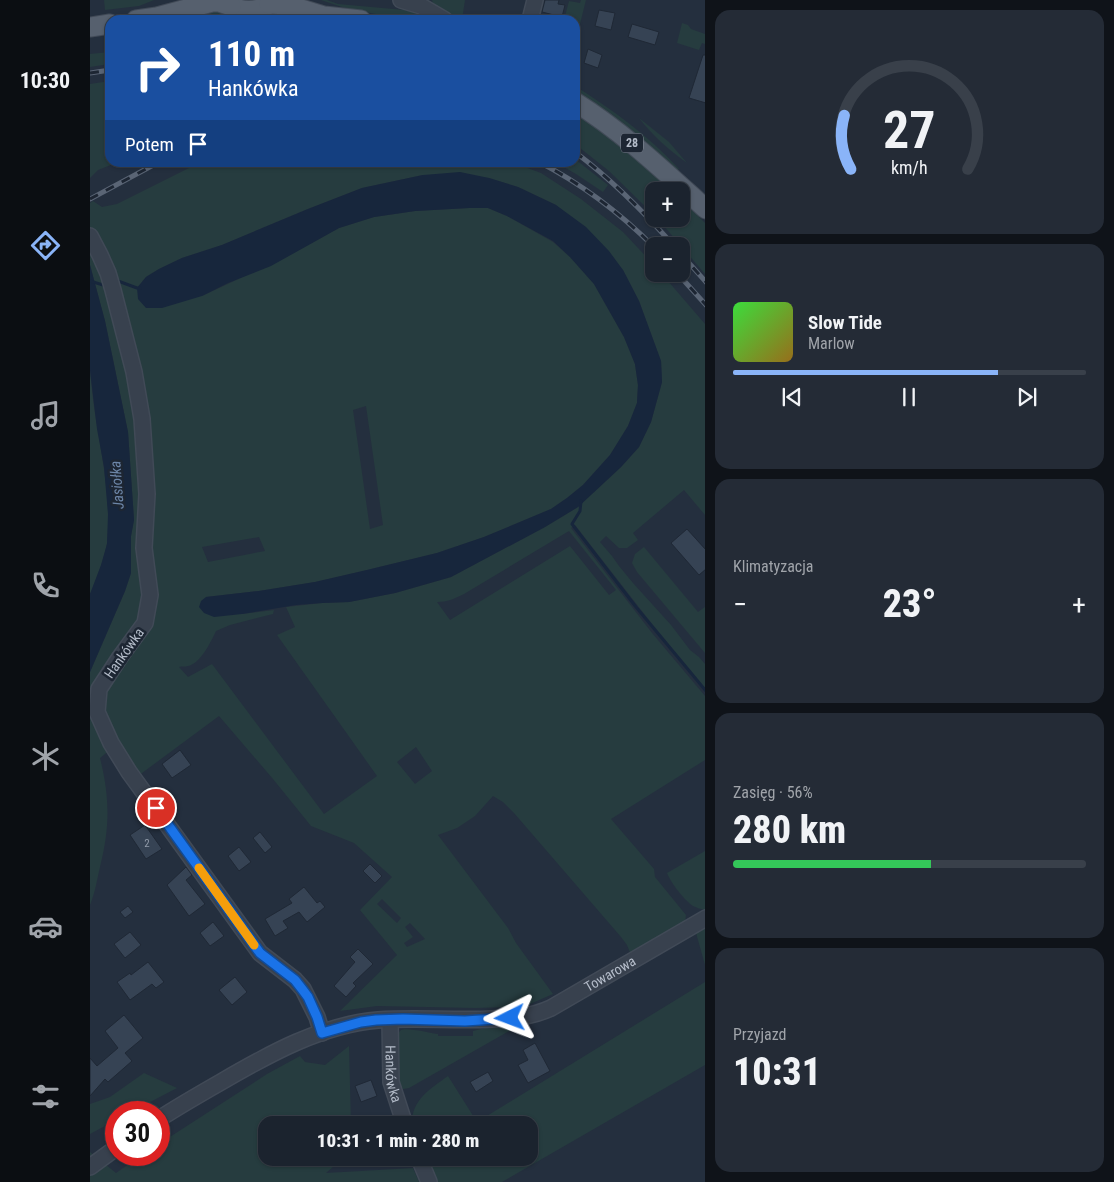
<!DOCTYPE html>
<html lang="pl">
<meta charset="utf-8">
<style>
:root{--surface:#1b232e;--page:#242b36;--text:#f1f3f6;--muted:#a0a4aa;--line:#39404a;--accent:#8ab4f8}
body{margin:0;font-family:"Roboto Condensed",sans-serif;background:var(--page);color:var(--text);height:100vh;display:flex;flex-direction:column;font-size:19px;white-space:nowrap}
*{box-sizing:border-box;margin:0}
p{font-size:16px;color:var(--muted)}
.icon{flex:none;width:28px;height:28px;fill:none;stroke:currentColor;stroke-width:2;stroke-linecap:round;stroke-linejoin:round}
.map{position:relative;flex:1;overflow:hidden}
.details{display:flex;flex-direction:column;gap:10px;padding:10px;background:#0f1319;width:409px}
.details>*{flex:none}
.banner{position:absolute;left:15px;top:15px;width:475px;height:152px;border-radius:15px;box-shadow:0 1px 4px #0004,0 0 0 1px var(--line);background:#1a4fa0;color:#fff;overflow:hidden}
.fabs{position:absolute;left:555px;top:182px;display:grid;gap:10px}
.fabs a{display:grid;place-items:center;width:45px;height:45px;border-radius:10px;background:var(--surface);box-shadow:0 1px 4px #0004,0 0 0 1px var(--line);font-size:25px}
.speed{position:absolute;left:15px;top:1101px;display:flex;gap:10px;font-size:25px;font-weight:700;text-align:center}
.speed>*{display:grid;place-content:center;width:65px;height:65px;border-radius:50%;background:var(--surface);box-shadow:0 1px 4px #0004,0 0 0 1px var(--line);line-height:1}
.speed .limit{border:8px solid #d22;background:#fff;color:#111}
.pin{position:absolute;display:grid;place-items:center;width:42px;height:42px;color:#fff;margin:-21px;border:2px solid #fff;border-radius:50%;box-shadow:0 1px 5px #0007}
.me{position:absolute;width:55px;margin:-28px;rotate:267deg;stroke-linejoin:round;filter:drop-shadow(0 0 4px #0008)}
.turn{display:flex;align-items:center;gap:18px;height:105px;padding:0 20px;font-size:22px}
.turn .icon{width:65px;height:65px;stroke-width:2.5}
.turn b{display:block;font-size:35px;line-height:42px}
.then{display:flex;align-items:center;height:48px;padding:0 20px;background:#0003;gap:10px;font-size:19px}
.big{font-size:38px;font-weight:800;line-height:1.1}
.details .tile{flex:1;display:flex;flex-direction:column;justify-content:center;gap:8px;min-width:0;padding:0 18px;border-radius:15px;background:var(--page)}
.details .dial{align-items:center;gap:0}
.dial svg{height:130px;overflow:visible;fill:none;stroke:var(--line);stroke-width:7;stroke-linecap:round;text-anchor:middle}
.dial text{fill:var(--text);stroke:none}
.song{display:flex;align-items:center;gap:15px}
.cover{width:60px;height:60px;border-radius:8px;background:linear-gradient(135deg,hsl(120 70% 55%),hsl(40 70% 35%))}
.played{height:5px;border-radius:2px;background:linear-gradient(90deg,var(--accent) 75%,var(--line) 75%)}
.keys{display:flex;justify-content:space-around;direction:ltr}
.heat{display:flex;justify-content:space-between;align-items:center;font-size:28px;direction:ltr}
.charge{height:8px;border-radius:4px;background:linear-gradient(90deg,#34c759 56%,var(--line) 0)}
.trip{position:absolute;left:168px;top:1116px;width:280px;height:50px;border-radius:15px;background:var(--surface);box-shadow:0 1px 4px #0004,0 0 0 1px var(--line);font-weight:800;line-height:50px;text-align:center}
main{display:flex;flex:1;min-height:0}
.menu{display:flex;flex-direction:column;width:90px;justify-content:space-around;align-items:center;background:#0b0e12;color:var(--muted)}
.menu .icon{width:35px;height:35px}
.menu .active{color:var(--accent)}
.menu b{font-size:22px;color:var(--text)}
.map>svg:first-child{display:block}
.green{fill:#263c3f;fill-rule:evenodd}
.water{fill:#17263c}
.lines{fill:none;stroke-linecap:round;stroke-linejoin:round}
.stream{stroke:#17263c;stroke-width:3}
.building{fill:#364354;stroke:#1f2835}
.minor-casing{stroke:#414a57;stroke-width:18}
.major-casing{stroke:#414a57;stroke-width:21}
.minor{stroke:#38414e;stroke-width:15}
.major{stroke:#56606e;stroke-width:19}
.rail-casing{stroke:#5a6575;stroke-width:5}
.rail{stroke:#1d2633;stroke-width:3;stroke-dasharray:9;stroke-linecap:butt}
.route-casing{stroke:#114b97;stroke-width:12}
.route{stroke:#1a73e8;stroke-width:9}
.slow{stroke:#f59e0b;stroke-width:9}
.labels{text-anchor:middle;stroke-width:5;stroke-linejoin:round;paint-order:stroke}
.number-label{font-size:11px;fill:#929caa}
.shield{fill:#1d2633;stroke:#878f9c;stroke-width:1}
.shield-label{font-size:12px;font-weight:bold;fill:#b4bcc9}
.street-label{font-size:14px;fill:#b4bcc9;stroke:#1d2633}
.water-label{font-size:15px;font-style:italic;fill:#6d86a8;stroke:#1d2633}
</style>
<main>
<nav class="menu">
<b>10:30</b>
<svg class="icon active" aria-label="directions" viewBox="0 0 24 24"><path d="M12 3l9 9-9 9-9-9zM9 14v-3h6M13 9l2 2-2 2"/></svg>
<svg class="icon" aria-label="music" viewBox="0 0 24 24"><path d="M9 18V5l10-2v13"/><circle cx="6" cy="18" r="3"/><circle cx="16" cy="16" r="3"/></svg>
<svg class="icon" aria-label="phone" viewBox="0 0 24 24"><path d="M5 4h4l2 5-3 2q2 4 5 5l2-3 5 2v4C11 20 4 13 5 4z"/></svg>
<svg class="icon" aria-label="climate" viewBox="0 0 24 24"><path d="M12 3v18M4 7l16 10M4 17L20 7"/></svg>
<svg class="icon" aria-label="car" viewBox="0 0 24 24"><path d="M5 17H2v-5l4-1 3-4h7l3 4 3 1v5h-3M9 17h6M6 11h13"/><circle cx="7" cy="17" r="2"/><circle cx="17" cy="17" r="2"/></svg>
<svg class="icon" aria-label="filters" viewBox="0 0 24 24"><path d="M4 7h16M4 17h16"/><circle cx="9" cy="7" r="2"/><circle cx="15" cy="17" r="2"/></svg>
</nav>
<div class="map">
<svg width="616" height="1182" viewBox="0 0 616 1182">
<rect width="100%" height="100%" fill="#242f3e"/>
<!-- green -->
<g class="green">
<path d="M 14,0 L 64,0 L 49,6 L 15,10 Z"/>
<path d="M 231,0 L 237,0 L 248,4 L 314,10 L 324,12 L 345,20 L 314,20 L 252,7 Z"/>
<path d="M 342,0 L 375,0 L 372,20 C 361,20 345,12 342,0 Z"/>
<path d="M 491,0 L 496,0 L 485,44 L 485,20 L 474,20 L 479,1 L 490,3 Z"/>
<path d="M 118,8 L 183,11 L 230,20 L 80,20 Z"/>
<path d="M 592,23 L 598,25 L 601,29 L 615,34 L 615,44 L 612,43 L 609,50 L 587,43 Z"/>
<path d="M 20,52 L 20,64 L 0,67 L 0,54 Z"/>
<path d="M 20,81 L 20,162 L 26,163 L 8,170 L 0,178 L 0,84 Z"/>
<path d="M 485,86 C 524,111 558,135 589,169 L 587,170 L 551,139 L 510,108 L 485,92 Z"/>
<path d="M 485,113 L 517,135 L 545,156 L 584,191 L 564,191 L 564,215 L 519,171 L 485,144 Z"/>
<path d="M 549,118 L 579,142 L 597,163 C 580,151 562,135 549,118 Z"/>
<path d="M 485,159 L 518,185 L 513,192 L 486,174 L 467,163 L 485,162 Z"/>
<path d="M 109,163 L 424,163 L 451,173 L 491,199 L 533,232 L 564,265 L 564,274 L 572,274 L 615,324 L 615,515 L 594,490 L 543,533 L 548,540 L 537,548 L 529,548 L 516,536 L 510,542 L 522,556 L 529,566 L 543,583 L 581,625 L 600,650 L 609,657 L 615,664 L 615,688 L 562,624 L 485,525 L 481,528 L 562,633 L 615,696 L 615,760 L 521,819 L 564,869 L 565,877 L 596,915 L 595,923 L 541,955 L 537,945 L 531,937 L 424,813 L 413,802 L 403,796 L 385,816 L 367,828 L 348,835 L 418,928 L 426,943 L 463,994 L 440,1004 L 422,1007 L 385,1008 L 287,1006 L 250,1011 L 307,955 L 270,910 L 302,877 L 264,843 L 221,826 L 183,779 L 129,716 L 48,776 L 11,712 L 14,687 L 51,635 L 57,547 L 55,427 L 0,232 L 0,203 L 3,201 L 12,207 L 27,204 ZM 333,175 L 399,178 L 428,187 L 466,205 L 533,270 L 549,301 L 571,361 L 572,382 L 561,422 L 549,447 L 531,467 L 488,507 L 455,527 L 361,577 L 305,593 L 259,602 L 232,603 L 196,607 L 205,627 L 187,635 L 287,776 L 234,814 L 122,664 L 98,677 L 89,667 C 92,666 95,667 98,666 C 110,664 121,642 126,631 L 140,625 L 183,614 L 184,610 L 152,614 L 116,597 L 169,591 L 225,582 L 277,570 L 347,553 L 394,537 L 461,509 L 477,498 L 493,485 L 520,455 L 538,426 L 547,403 L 548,385 L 545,364 L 534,337 L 504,284 L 480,257 L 463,242 L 417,216 L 398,208 L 379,208 L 325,211 L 284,217 L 249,228 L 200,255 L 112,296 L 47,288 L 56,277 L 69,269 L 92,258 L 132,245 L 218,209 L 272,188 ZM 276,406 L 293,525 L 280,529 L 263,410 ZM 479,531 L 526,590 L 519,595 L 480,546 L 360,620 L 347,602 C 357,602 364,599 374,594 ZM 169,537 L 175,551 L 118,562 L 112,547 ZM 326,747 L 342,771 L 325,784 L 307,762 ZM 292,899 L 311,918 L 307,923 L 287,904 ZM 320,923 L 335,939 L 317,947 L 314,943 L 323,937 L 315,927 Z"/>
<path d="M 591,199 L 615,223 L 615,274 L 568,219 L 591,219 Z"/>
<path d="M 0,243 L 7,256 L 50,421 L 54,580 L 52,623 L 7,690 L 21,749 L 10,758 C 20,798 20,827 10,867 C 7,880 5,893 0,905 L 0,672 L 35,591 L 41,573 L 41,536 L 44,520 L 38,432 L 15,321 L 0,265 Z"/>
<path d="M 0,370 C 2,391 4,411 8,431 C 14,468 21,506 17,543 C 14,560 7,578 0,594 Z"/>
<path d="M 554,547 L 608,612 L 615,607 L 615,653 L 547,572 L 542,563 L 545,554 Z"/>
<path d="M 615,851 L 615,910 C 611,909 607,908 603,906 C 594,900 581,883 577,873 Z"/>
<path d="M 615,927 L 615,965 L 606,933 Z"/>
<path d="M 615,982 L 615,1065 L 412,1182 L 344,1182 L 334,1158 L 439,1158 L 439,1125 L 322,1125 C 321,1100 340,1089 358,1076 L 387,1122 Z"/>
<path d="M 418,1024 L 421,1027 L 421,1030 L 319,1088 L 313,1089 L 307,1086 L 304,1042 L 308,1042 C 308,1038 307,1033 311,1030 C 317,1027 340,1033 348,1034 L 348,1036 L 383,1036 L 383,1031 L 407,1025 Z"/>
<path d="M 259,1046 L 261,1125 L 176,1125 L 176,1158 L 253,1158 L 236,1173 L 323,1168 L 329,1182 L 0,1182 L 0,1152 L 26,1173 L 52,1155 L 69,1155 L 69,1144 L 177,1074 L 210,1056 L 215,1062 L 235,1065 Z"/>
<path d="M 54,1073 L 87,1088 L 41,1112 L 26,1112 L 26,1120 L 0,1134 L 0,1104 L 20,1097 Z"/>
</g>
<!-- water -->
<g class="water">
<path d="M 370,172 L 399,178 L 428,187 L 466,205 L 496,227 L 519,251 L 533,270 L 549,301 L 571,361 L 572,382 L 561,422 L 549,447 L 531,467 L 488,507 L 455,527 L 361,577 L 305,593 L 259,602 L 232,603 L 206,605 L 152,614 L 124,617 L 114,613 L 109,607 L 111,601 L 116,597 L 169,591 L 225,582 L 277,570 L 347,553 L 394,537 L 461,509 L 477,498 L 493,485 L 520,455 L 538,426 L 547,403 L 548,385 L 545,364 L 534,337 L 504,284 L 480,257 L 463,241 L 417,216 L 398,208 L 379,208 L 325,211 L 284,217 L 249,228 L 181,266 L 138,283 L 112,296 L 72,308 L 56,308 L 48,299 L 47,288 L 56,277 L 69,269 L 92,258 L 132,245 L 218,209 L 272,188 L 333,175 Z"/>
<path d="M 0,265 L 15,321 L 38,432 L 44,520 L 41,536 L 41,573 L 35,591 L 0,672 L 0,594 L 11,565 L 17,544 L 18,514 L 14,467 L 7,429 L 0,370 Z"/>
</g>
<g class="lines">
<!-- stream -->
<g class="stream">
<path d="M 0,281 L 13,285"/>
<path d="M 28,281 L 47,288 L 50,288"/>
<path d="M 491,501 L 490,511 L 482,524 L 546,607 L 616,691"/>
</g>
</g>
<!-- building -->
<g class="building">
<path d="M 455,0 L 469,0 L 468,4 L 475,5 L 472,17 L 452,12 Z"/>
<path d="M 509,10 L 525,13 L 521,30 L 505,26 Z"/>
<path d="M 542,24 L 569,32 L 565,45 L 538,37 Z"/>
<path d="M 498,49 L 512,55 L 508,68 L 494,63 Z"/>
<path d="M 613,55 L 616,55 L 616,103 L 599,98 Z"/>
<path d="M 597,529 L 616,550 L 616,569 L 609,575 L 581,543 Z"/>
<path d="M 90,750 L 101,765 L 82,778 L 72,764 Z"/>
<path d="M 55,825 L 72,849 L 56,859 L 40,835 Z"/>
<path d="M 170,832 L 182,847 L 175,853 L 163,838 Z"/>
<path d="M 149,847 L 161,862 L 149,871 L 138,856 Z"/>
<path d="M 280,864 L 292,876 L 285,883 L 273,871 Z"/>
<path d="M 96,867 L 102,875 L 96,880 L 115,904 L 99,916 L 77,885 Z"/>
<path d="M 214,887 L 227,903 L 230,901 L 235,907 L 217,922 L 209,912 L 193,921 L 198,928 L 185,936 L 175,919 L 202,903 L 199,899 Z"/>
<path d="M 38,906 L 43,912 L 35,918 L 30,912 Z"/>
<path d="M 123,922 L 134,936 L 120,946 L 110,933 Z"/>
<path d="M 40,932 L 51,945 L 35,958 L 24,944 Z"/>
<path d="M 268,949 L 283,964 L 263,983 L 266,986 L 256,997 L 244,986 L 265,962 L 260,957 Z"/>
<path d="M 58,962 L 74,982 L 66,988 L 62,984 L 40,1000 L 27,982 L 40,973 L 41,975 Z"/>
<path d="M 145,977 L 157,992 L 142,1005 L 129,990 Z"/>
<path d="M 34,1015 L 53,1038 L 35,1053 L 42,1061 L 18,1082 L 15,1079 L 0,1096 L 0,1058 L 7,1066 L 28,1048 L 15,1031 Z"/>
<path d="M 445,1043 L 460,1071 L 438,1083 L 428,1065 L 438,1060 L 433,1050 Z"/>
<path d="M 398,1072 L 403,1081 L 386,1092 L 380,1082 Z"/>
<path d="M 281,1080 L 287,1096 L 271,1102 L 265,1086 Z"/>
</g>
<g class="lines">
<!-- minor casing -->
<g class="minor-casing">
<g id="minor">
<path d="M 311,0 L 331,6 L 355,20"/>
<path d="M 440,20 L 445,0"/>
<path d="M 0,236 L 10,255 L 18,273 L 23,290 L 44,372 L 52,419 L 57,494 L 54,548 L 60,595 L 55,623 L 30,657 L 9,689 L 7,712 L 21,743 L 39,772 L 170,953 L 205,980 L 213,989 L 227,1017 L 232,1033"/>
<path id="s1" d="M 300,1020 L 301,1082 L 315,1125"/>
<path id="s2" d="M 69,1119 C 89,1106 110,1094 131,1082 C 179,1054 231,1025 288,1020 C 326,1017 364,1021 402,1019 C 424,1018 441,1017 461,1008 L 616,918"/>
<path d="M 329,1158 L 339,1182"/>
<path d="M 0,1167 L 26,1148"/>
</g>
</g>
<!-- major casing -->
<g class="major-casing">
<g id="major">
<path d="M 134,0 C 148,14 169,14 184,0"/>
<path d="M 179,4 L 198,5 L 234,16 L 271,20"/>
<path d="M 46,20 L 67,17 L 122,2 L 129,2 L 141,6"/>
<path d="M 0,27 L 20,24"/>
<path d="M 485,102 C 533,132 574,171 616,209"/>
</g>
</g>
<!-- minor -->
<use href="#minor" class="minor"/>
<!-- major -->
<use href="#major" class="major"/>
<!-- rail casing -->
<g class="rail-casing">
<g id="rail">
<path d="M 0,73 L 20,70"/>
<path d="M 485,152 C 522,180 554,212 584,246"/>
<path d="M 449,162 C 492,184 530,213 564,247"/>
<path d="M 0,199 L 69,162"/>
<path d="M 591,254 L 616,282"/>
<path d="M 588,274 L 616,305"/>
</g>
</g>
<!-- rail -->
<use href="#rail" class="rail"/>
</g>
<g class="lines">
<!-- route casing -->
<g class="route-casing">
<path id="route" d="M 66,808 L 170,953 L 205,980 L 212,989 L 218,997 L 227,1017 L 232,1033 L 271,1022 L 286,1020 L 313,1019 L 375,1021 L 420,1018"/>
</g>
<!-- route -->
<use href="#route" class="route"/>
<!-- slow -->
<path class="slow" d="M 109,868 L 164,945"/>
</g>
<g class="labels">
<!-- number labels -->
<g class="number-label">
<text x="57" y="847">2</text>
</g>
<!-- shield labels -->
<rect class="shield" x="531" y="133.5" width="22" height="19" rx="4"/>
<g class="shield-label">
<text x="542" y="147">28</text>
</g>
<!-- street labels -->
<g class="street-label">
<text transform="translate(34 653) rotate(-55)" y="5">Hankówka</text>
<text dy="5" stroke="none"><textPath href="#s2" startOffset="485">Towarowa</textPath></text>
<text dy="5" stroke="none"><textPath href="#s1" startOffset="54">Hankówka</textPath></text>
</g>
<!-- water labels -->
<g class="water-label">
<text transform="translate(27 485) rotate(-94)" y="5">Jasiołka</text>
</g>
</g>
</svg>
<div class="fabs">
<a>+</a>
<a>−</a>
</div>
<div class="speed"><div class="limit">30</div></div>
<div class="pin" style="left:66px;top:808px;background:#d93025"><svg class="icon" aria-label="arrive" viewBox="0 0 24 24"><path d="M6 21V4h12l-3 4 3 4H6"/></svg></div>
<svg class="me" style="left:420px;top:1018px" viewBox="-20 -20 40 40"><path d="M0-17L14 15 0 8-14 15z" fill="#1a73e8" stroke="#fff" stroke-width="4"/></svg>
<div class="trip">10:31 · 1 min · 280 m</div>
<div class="banner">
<div class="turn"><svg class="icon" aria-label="right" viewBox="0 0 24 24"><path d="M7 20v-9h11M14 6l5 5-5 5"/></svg><div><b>110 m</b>Hankówka</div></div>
<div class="then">Potem<svg class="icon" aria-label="arrive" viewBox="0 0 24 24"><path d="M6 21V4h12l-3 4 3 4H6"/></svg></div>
</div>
</div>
<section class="details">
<div class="tile dial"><svg viewBox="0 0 100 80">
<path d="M14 69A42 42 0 1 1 86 69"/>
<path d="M14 69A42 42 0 0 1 10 36" stroke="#8ab4f8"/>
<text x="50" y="56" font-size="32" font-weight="700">27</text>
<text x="50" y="72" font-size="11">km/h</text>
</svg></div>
<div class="tile">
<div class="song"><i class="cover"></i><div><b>Slow Tide</b><p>Marlow</p></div></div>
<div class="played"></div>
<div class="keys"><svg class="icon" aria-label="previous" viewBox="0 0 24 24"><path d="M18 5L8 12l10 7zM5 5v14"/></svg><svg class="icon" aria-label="pause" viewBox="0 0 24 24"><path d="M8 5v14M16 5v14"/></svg><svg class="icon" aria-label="next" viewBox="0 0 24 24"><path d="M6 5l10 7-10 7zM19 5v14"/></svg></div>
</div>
<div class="tile"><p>Klimatyzacja</p>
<div class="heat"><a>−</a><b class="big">23°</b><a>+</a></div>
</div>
<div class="tile"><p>Zasięg · 56%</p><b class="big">280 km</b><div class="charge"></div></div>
<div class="tile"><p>Przyjazd</p><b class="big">10:31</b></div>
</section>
</main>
